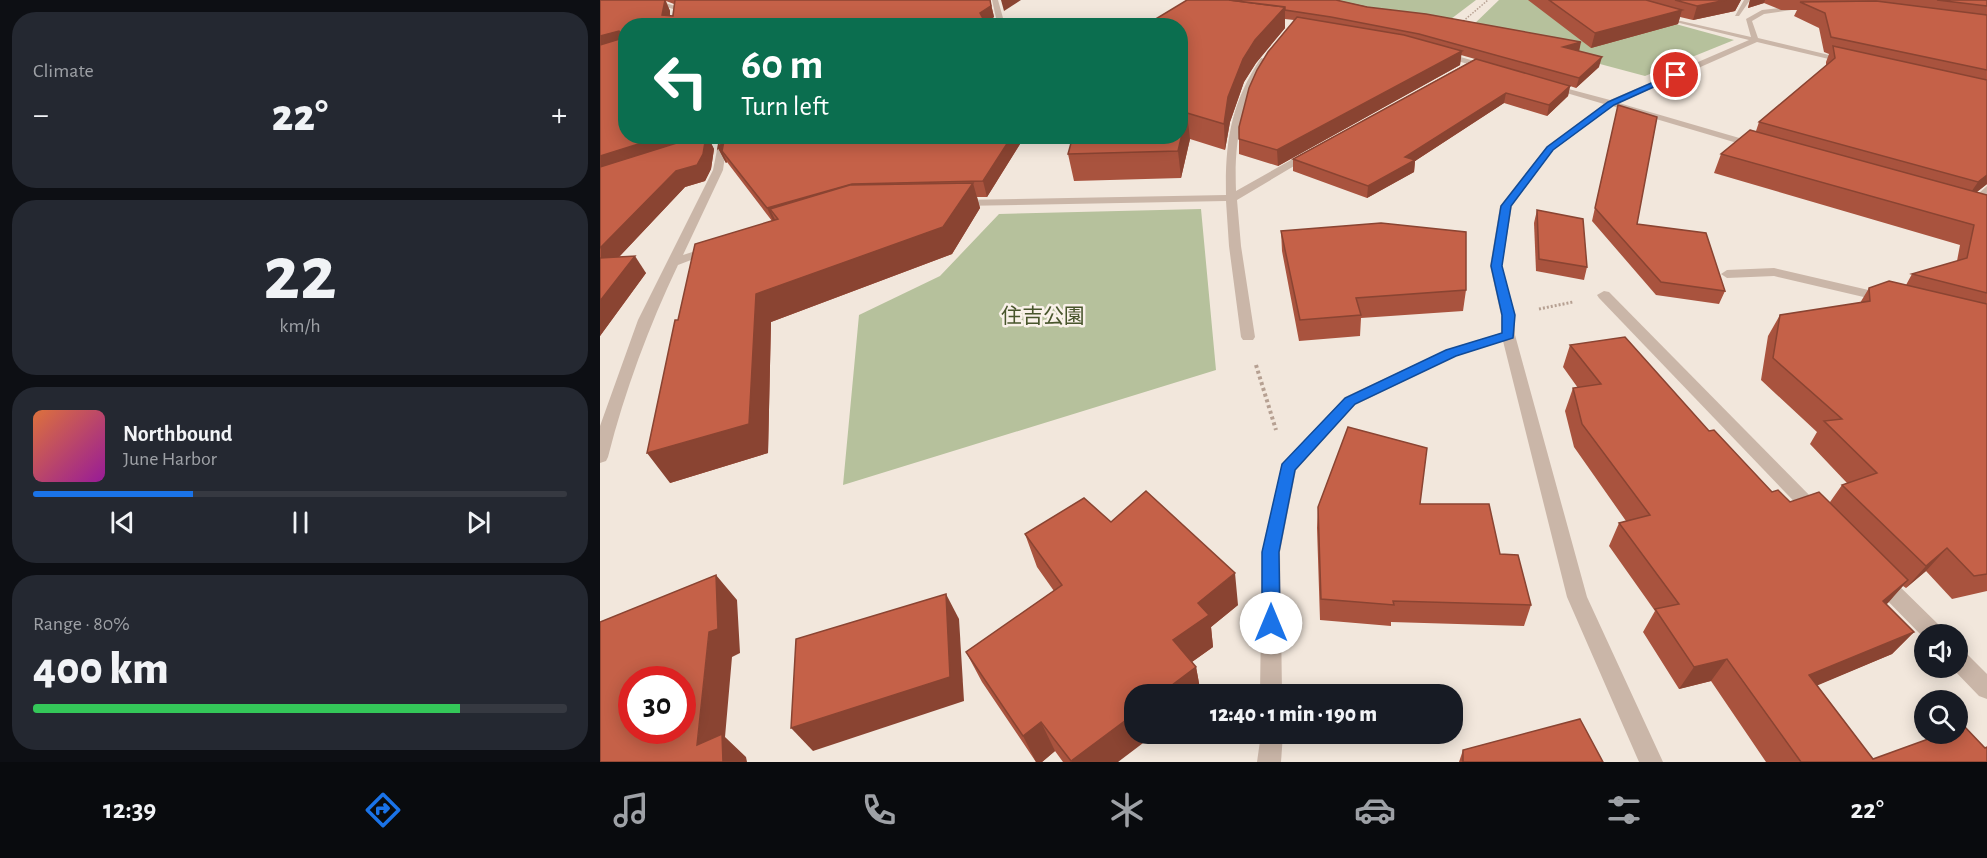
<!DOCTYPE html>
<meta charset="utf-8">
<style>
:root{--surface:#171b24;--page:#242831;--text:#f1f3f6;--muted:#9ea1a6;--line:#363941;--accent:#1a73e8}
body{margin:0;font-family:"Alegreya Sans","Noto Sans JP",sans-serif;background:var(--page);color:var(--text);height:100vh;display:flex;flex-direction:column;font-size:22px;white-space:nowrap}
*{box-sizing:border-box;margin:0}
p{font-size:20px;color:var(--muted)}
.icon{flex:none;width:33px;height:33px;fill:none;stroke:currentColor;stroke-width:2;stroke-linecap:round;stroke-linejoin:round}
.map{position:relative;flex:1;overflow:hidden}
.drawer{display:flex;flex-direction:column;gap:12px;padding:12px;background:#0d0f14;width:600px}
.drawer>*{flex:none}
.guide{position:absolute;left:18px;top:18px;width:570px;height:126px;border-radius:24px;box-shadow:0 3px 15px #0003;background:#0b6e4f;color:#fff;overflow:hidden}
.controls{position:absolute;left:1314px;top:624px;display:grid;gap:12px}
.controls a{display:grid;place-items:center;width:54px;height:54px;border-radius:50%;background:var(--surface);box-shadow:0 3px 15px #0003;font-size:30px}
.speed{position:absolute;left:18px;top:666px;display:flex;gap:12px;font-size:30px;font-weight:700;text-align:center}
.speed>*{display:grid;place-content:center;width:78px;height:78px;border-radius:50%;background:var(--surface);box-shadow:0 3px 15px #0003;line-height:1}
.speed .limit{border:9px solid #d22;background:#fff;color:#111}
.pin{position:absolute;display:grid;place-items:center;width:51px;height:51px;color:#fff;margin:-26px;border:3px solid #fff;border-radius:50%;box-shadow:0 2px 6px #0007}
.me{position:absolute;width:66px;margin:-33px;rotate:0deg;stroke-linejoin:round;filter:drop-shadow(0 0 4px #0008)}
.turn{display:flex;align-items:center;gap:21px;height:126px;padding:0 24px;font-size:27px}
.turn .icon{width:78px;height:78px;stroke-width:2.5}
.turn b{display:block;font-size:42px;line-height:51px}
.big{font-size:45px;font-weight:800;line-height:1.1}
.drawer .card{flex:1;display:flex;flex-direction:column;justify-content:center;gap:9px;min-width:0;padding:0 21px;border-radius:24px;background:var(--page)}
.drawer .dial{align-items:center;gap:0}
.dial b{font-size:78px;line-height:1}
.song{display:flex;align-items:center;gap:18px}
.cover{width:72px;height:72px;border-radius:9px;background:linear-gradient(135deg,hsl(20 70% 55%),hsl(300 70% 35%))}
.played{height:6px;border-radius:3px;background:linear-gradient(90deg,var(--accent) 30%,var(--line) 30%)}
.keys{display:flex;justify-content:space-around;direction:ltr}
.heat{display:flex;justify-content:space-between;align-items:center;font-size:33px;direction:ltr}
.charge{height:9px;border-radius:4px;background:linear-gradient(90deg,#34c759 80%,var(--line) 0)}
.trip{position:absolute;left:524px;top:684px;width:339px;height:60px;border-radius:24px;background:var(--surface);box-shadow:0 3px 15px #0003;font-weight:800;line-height:60px;text-align:center}
.tabs{display:flex;height:96px;justify-content:space-around;align-items:center;background:#090b0e;color:var(--muted)}
.tabs .icon{width:42px;height:42px}
.tabs .active{color:var(--accent)}
.tabs b{font-size:27px;color:var(--text)}
main{display:flex;flex:1;min-height:0}
.map>svg:first-child{display:block}
.green{fill:#b6c19c}
.lines{fill:none;stroke-linecap:round;stroke-linejoin:round}
.path-far2{stroke:#b6a092;stroke-width:1.5;stroke-dasharray:1.5 1.5;stroke-linecap:butt}
.path-far1{stroke:#b6a092;stroke-width:3;stroke-dasharray:2 2;stroke-linecap:butt}
.path{stroke:#b6a092;stroke-width:4;stroke-dasharray:3 3;stroke-linecap:butt}
.minor{fill:#cab6a8;fill-rule:evenodd}
.wall{fill:#a9533e;fill-rule:evenodd}
.shaded-wall{fill:#8a4432}
.building{fill:#c56148;stroke:#8a4432;stroke-width:1.5;fill-rule:evenodd}
.route{fill:#1a73e8;stroke:#114b97;stroke-width:1.5}
.labels{text-anchor:middle;stroke-width:5;stroke-linejoin:round;paint-order:stroke}
.park-label{font-size:21px;fill:#48552c;stroke:#f9f1e9}
</style>
<main>
<section class="drawer">
<div class="card"><p>Climate</p>
<div class="heat"><a>−</a><b class="big">22°</b><a>+</a></div>
</div>
<div class="card dial"><b>22</b><p>km/h</p></div>
<div class="card">
<div class="song"><i class="cover"></i><div><b>Northbound</b><p>June Harbor</p></div></div>
<div class="played"></div>
<div class="keys"><svg class="icon" aria-label="previous" viewBox="0 0 24 24"><path d="M18 5L8 12l10 7zM5 5v14"/></svg><svg class="icon" aria-label="pause" viewBox="0 0 24 24"><path d="M8 5v14M16 5v14"/></svg><svg class="icon" aria-label="next" viewBox="0 0 24 24"><path d="M6 5l10 7-10 7zM19 5v14"/></svg></div>
</div>
<div class="card"><p>Range · 80%</p><b class="big">400 km</b><div class="charge"></div></div>
</section>
<div class="map">
<svg width="1387" height="762" viewBox="0 0 1387 762">
<rect width="100%" height="100%" fill="#f2e7dc"/>
<!-- green -->
<g class="green">
<path d="M 733,0 L 876,0 L 843,25 Z"/>
<path d="M 899,0 L 988,0 L 1134,40 L 1045,76 L 869,29 Z"/>
<path d="M 601,209 L 616,370 L 243,485 L 259,315 L 340,276 L 399,214 Z"/>
</g>
<g class="lines">
<!-- path-far2 -->
<path class="path-far2" d="M 861,23 L 888,0"/>
<!-- path-far1 -->
<path class="path-far1" d="M 939,309 L 973,302"/>
<!-- path -->
<path class="path" d="M 656,365 L 676,430"/>
<!-- minor -->
<g class="minor">
<path d="M 45,0 L 55,0 L 79,7 L 77,26 L 70,26 L 73,9 Z"/>
<path d="M 392,0 L 398,0 L 403,18 L 397,26 L 390,26 L 396,18 Z"/>
<path d="M 1144,0 L 1150,0 L 1139,16 L 1135,16 Z"/>
<path d="M 1200,6 L 1198,9 L 1164,14 L 1152,21 L 1158,38 L 1250,60 L 1250,64 L 1157,42 L 1019,103 L 1160,144 L 1160,148 L 1154,148 L 1012,106 L 953,150 L 912,206 L 902,266 L 915,315 L 915,335 L 987,597 L 1063,762 L 1039,762 L 967,597 L 903,341 L 856,356 L 755,405 L 696,470 L 680,552 L 682,694 L 660,694 L 662,552 L 682,464 L 745,397 L 846,350 L 901,333 L 901,315 L 890,266 L 900,206 L 947,146 L 1004,104 L 946,87 L 946,83 L 1010,100 L 1149,40 L 1059,18 L 1059,16 L 1151,37 L 1146,19 L 1162,10 Z"/>
<path d="M 843,52 L 892,66 L 893,68 L 889,70 L 840,56 L 840,52 Z"/>
<path d="M 661,58 L 668,60 C 641,104 634,139 636,191 L 707,151 L 716,153 L 637,200 L 641,246 L 655,337 L 653,340 L 643,340 L 641,337 L 629,246 L 626,201 L 359,206 L 353,203 L 359,200 L 626,195 C 625,141 631,103 661,58 Z"/>
<path d="M 119,140 L 127,142 L 123,170 L 83,255 L 111,246 L 117,250 L 78,265 C 49,326 25,390 8,457 L 6,461 L 0,463 L 0,426 L 38,320 L 113,170 Z"/>
<path d="M 1387,186 L 1387,195 L 1372,210 L 1364,210 L 1364,206 Z"/>
<path d="M 1174,268 L 1290,295 L 1292,298 L 1285,302 L 1174,276 L 1127,278 L 1121,274 L 1127,270 Z"/>
<path d="M 1004,291 L 1009,292 L 1222,508 L 1225,513 L 1222,518 L 1216,520 L 1210,518 L 999,298 L 997,295 Z"/>
<path d="M 1282,574 L 1289,576 L 1341,627 L 1344,634 L 1324,634 L 1324,638 L 1275,588 L 1272,582 L 1275,576 Z"/>
<path d="M 1358,649 L 1365,652 L 1387,674 L 1387,699 L 1379,696 L 1352,668 L 1358,668 Z"/>
<path d="M 661,734 L 683,734 L 681,762 L 657,762 Z"/>
</g>
</g>
<!-- wall -->
<g class="wall">
<path d="M 0,0 L 390,0 L 394,17 L 386,23 L 26,26 L 109,139 L 114,149 L 111,169 L 105,181 L 85,187 L 19,257 L 46,273 L 0,336 ZM 66,1 L 74,4 L 73,16 L 70,16 L 70,11 Z"/>
<path d="M 736,0 L 979,51 L 999,67 L 976,88 L 970,86 L 968,96 L 947,116 L 904,103 L 815,161 L 814,172 L 767,198 L 693,171 L 693,159 L 875,59 L 861,55 L 860,65 L 678,166 L 639,154 L 639,139 L 694,20 L 685,19 L 685,28 L 656,63 L 644,82 L 630,122 L 625,150 L 590,139 L 581,178 L 474,181 L 468,154 L 580,136 L 580,26 Z"/>
<path d="M 928,0 L 1141,0 L 1135,11 L 1093,20 L 1080,17 L 1078,24 L 991,48 Z"/>
<path d="M 1150,0 L 1387,0 L 1387,184 L 1377,192 L 1386,195 L 1387,194 L 1387,591 L 1352,599 L 1326,571 L 1306,588 L 1303,586 L 1286,604 L 1314,632 L 1292,654 L 1217,685 L 1273,759 L 1387,762 L 1166,762 L 1111,681 L 1079,689 L 1043,632 L 1055,611 L 1009,546 L 1019,523 L 1026,521 L 974,447 L 965,411 L 973,388 L 978,388 L 963,367 L 970,345 L 1109,431 L 1172,492 L 1190,502 L 1230,502 L 1242,485 L 1247,483 L 1210,444 L 1217,432 L 1161,380 L 1168,336 L 1180,315 L 1260,303 L 1269,288 L 1306,285 L 1312,274 L 1357,261 L 1360,245 L 1114,173 L 1121,154 L 1156,131 L 1159,122 L 1226,66 L 1226,62 L 1229,54 L 1224,52 L 1219,28 L 1194,16 L 1197,10 L 1181,10 L 1164,3 L 1148,8 Z"/>
<path d="M 1018,105 L 1037,224 L 1125,291 L 1119,304 L 1056,295 L 992,221 Z"/>
<path d="M 425,136 L 387,197 L 377,197 L 380,208 L 352,254 L 171,322 L 168,453 L 70,483 L 78,320 L 172,221 L 130,166 L 127,162 L 126,163 L 118,148 Z"/>
<path d="M 937,210 L 987,267 L 984,280 L 936,271 L 934,223 Z"/>
<path d="M 681,231 L 866,290 L 863,311 L 761,318 L 760,336 L 699,341 L 682,251 Z"/>
<path d="M 820,504 L 900,554 L 931,605 L 924,626 L 791,622 L 791,626 L 720,620 L 717,528 L 718,507 Z"/>
<path d="M 511,522 L 638,605 L 611,627 L 613,647 L 592,662 L 596,667 L 601,694 L 534,694 L 518,762 L 463,762 L 455,751 L 442,762 L 436,762 L 382,682 L 366,652 L 454,591 L 437,567 L 425,534 Z"/>
<path d="M 863,750 L 1003,762 L 859,762 Z"/>
</g>
<!-- shaded-wall -->
<g class="shaded-wall">
<path d="M 65,0 L 70,11 L 69,26 L 62,15 Z"/>
<path d="M 390,0 L 394,17 L 383,25 L 380,13 Z"/>
<path d="M 401,0 L 421,0 L 404,11 Z"/>
<path d="M 1126,0 L 1141,0 L 1135,11 L 1093,20 L 1097,6 Z"/>
<path d="M 1150,0 L 1165,0 L 1164,3 L 1148,8 Z"/>
<path d="M 685,7 L 685,28 L 656,63 L 644,82 L 630,122 L 625,150 L 624,124 L 628,97 L 643,59 L 655,40 Z"/>
<path d="M 1082,10 L 1078,24 L 991,48 L 995,33 Z"/>
<path d="M 19,31 L 25,44 L 0,51 L 0,36 Z"/>
<path d="M 981,42 L 979,52 L 963,47 Z"/>
<path d="M 862,51 L 860,65 L 678,166 L 677,150 Z"/>
<path d="M 1002,57 L 999,67 L 976,88 L 979,78 Z"/>
<path d="M 970,86 L 968,96 L 947,116 L 949,105 Z"/>
<path d="M 906,93 L 904,103 L 815,161 L 814,172 L 767,198 L 768,186 L 805,157 Z"/>
<path d="M 587,113 L 590,139 L 581,178 L 578,151 Z"/>
<path d="M 64,136 L 118,136 L 109,139 L 114,149 L 111,169 L 105,181 L 85,187 L 1,276 L 0,156 Z"/>
<path d="M 412,136 L 425,136 L 387,197 L 383,181 Z"/>
<path d="M 124,141 L 122,151 L 127,162 L 126,163 L 118,148 Z"/>
<path d="M 1387,175 L 1387,184 L 1365,201 L 1378,182 Z"/>
<path d="M 373,183 L 380,208 L 352,254 L 171,322 L 168,453 L 70,483 L 47,453 L 156,294 Z"/>
<path d="M 252,184 L 259,200 L 170,209 L 177,224 L 175,225 L 167,208 Z"/>
<path d="M 35,256 L 46,273 L 0,336 L 0,301 Z"/>
<path d="M 1347,548 L 1326,571 L 1306,588 L 1326,566 Z"/>
<path d="M 635,573 L 638,605 L 611,627 L 613,647 L 579,671 L 573,640 L 598,603 Z"/>
<path d="M 116,575 L 137,600 L 140,653 L 132,657 L 125,737 L 146,757 L 147,762 L 116,762 L 97,745 L 109,632 Z"/>
<path d="M 1308,580 L 1288,603 L 1263,624 L 1283,601 Z"/>
<path d="M 346,594 L 359,619 L 364,701 L 213,751 L 191,728 Z"/>
<path d="M 1314,632 L 1292,654 L 1190,697 L 1209,675 Z"/>
<path d="M 1127,659 L 1111,681 L 1079,689 L 1094,667 Z"/>
<path d="M 596,667 L 601,694 L 560,694 Z"/>
<path d="M 534,714 L 534,734 L 555,734 L 518,762 L 472,762 L 471,761 Z"/>
<path d="M 441,722 L 455,751 L 442,762 L 436,762 L 423,736 Z"/>
</g>
<!-- building -->
<g class="building">
<path d="M 0,0 L 65,0 L 62,15 L 73,16 L 75,0 L 390,0 L 391,6 L 380,13 L 387,26 L 26,26 L 26,136 L 64,136 L 0,156 L 0,45 L 20,39 L 21,33 L 19,31 L 0,36 Z"/>
<path d="M 587,0 L 629,0 L 685,7 L 655,40 L 643,59 L 628,97 L 624,124 L 587,113 L 578,151 L 468,154 L 473,136 L 580,136 L 580,26 L 544,26 Z"/>
<path d="M 629,0 L 736,0 L 767,7 L 826,14 L 981,42 L 963,47 L 1002,57 L 979,78 L 819,34 L 731,17 L 685,10 L 685,7 Z"/>
<path d="M 949,0 L 1046,0 L 1082,10 L 995,33 Z"/>
<path d="M 1075,0 L 1126,0 L 1097,6 Z"/>
<path d="M 1337,0 L 1387,0 L 1387,6 Z"/>
<path d="M 1276,1 L 1387,15 L 1387,70 L 1231,37 L 1225,13 L 1200,2 Z"/>
<path d="M 697,17 L 804,35 L 862,51 L 677,150 L 639,139 L 639,127 L 649,88 L 657,70 L 668,52 Z"/>
<path d="M 1233,46 L 1387,80 L 1387,175 L 1378,182 L 1159,122 L 1235,58 Z"/>
<path d="M 876,59 L 970,86 L 949,105 L 906,93 L 805,157 L 815,160 L 768,186 L 693,159 Z"/>
<path d="M 1018,105 L 1057,117 L 1037,224 L 1106,233 L 1125,291 L 1061,282 L 995,208 Z"/>
<path d="M 1150,130 L 1387,195 L 1387,293 L 1312,274 L 1367,258 L 1374,225 L 1121,154 Z"/>
<path d="M 99,136 L 106,136 L 103,154 L 97,165 L 76,171 L 0,248 L 0,167 Z"/>
<path d="M 120,136 L 412,136 L 383,181 L 252,184 L 167,208 L 122,151 L 124,141 L 118,148 Z"/>
<path d="M 373,183 L 343,227 L 156,294 L 149,424 L 47,453 L 75,320 L 78,320 L 95,244 L 178,219 L 170,209 L 250,185 Z"/>
<path d="M 937,210 L 983,219 L 987,267 L 939,259 Z"/>
<path d="M 781,223 L 866,232 L 866,290 L 756,298 L 761,315 L 700,320 L 681,231 Z"/>
<path d="M 35,256 L 0,301 L 0,258 Z"/>
<path d="M 1289,281 L 1387,304 L 1387,574 L 1374,576 L 1347,548 L 1326,566 L 1242,485 L 1277,473 L 1224,421 L 1242,419 L 1173,358 L 1180,315 L 1270,301 L 1269,288 Z"/>
<path d="M 1025,337 L 1109,431 L 1114,430 L 1172,492 L 1178,490 L 1190,502 L 1219,492 L 1308,580 L 1283,601 L 1314,632 L 1209,675 L 1273,759 L 1342,734 L 1358,734 L 1358,728 L 1363,725 L 1385,748 L 1387,747 L 1387,762 L 1201,762 L 1127,659 L 1094,667 L 1055,609 L 1079,604 L 1019,523 L 1050,515 L 982,424 L 973,388 L 1001,384 L 970,345 Z"/>
<path d="M 748,427 L 827,448 L 820,504 L 889,504 L 900,554 L 918,555 L 931,605 L 793,601 L 794,605 L 721,599 L 718,507 Z"/>
<path d="M 546,491 L 635,573 L 598,603 L 609,615 L 573,640 L 596,667 L 560,694 L 534,694 L 534,714 L 471,761 L 441,722 L 423,736 L 366,652 L 462,585 L 425,534 L 484,498 L 511,522 Z"/>
<path d="M 116,575 L 118,629 L 109,632 L 97,745 L 122,734 L 123,762 L 0,762 L 0,622 ZM 32,680 L 82,680 L 82,730 L 32,730 Z"/>
<path d="M 346,594 L 350,677 L 191,728 L 196,639 Z"/>
<path d="M 980,719 L 1003,762 L 863,762 L 863,750 Z"/>
</g>
<!-- route -->
<path class="route" d="M 1074,73 L 1080,75 L 1014,105 L 953,150 L 911,206 L 902,266 L 915,315 L 913,338 L 856,356 L 755,404 L 695,470 L 679,552 L 680,623 L 678,629 L 671,631 L 664,629 L 662,623 L 662,552 L 682,464 L 745,398 L 846,350 L 902,333 L 902,315 L 891,266 L 901,206 L 947,147 L 1008,102 Z"/>
<g class="labels">
<!-- park labels -->
<g class="park-label">
<text x="443" y="323">住吉公園</text>
</g>
</g>
</svg>
<div class="controls">
<a><svg class="icon" aria-label="sound" viewBox="0 0 24 24"><path d="M4 9h4l5-4v14l-5-4H4zM17 9q2 3 0 6"/></svg></a>
<a><svg class="icon" aria-label="search" viewBox="0 0 24 24"><circle cx="10" cy="10" r="6"/><path d="M15 15l6 6"/></svg></a>
</div>
<div class="speed"><div class="limit">30</div></div>
<div class="pin" style="left:1076px;top:75px;background:#d93025"><svg class="icon" aria-label="arrive" viewBox="0 0 24 24"><path d="M6 21V4h12l-3 4 3 4H6"/></svg></div>
<svg class="me" style="left:671px;top:623px" viewBox="-20 -20 40 40"><circle r="19" fill="#fff"/><path d="M0-13L10 11 0 6-10 11z" fill="#1a73e8"/></svg>
<div class="trip">12:40 · 1 min · 190 m</div>
<div class="guide">
<div class="turn"><svg class="icon" aria-label="left" viewBox="0 0 24 24"><path d="M17 20v-9H6M10 6l-5 5 5 5"/></svg><div><b>60 m</b>Turn left</div></div>
</div>
</div>
</main>
<nav class="tabs">
<b>12:39</b>
<svg class="icon active" aria-label="directions" viewBox="0 0 24 24"><path d="M12 3l9 9-9 9-9-9zM9 14v-3h6M13 9l2 2-2 2"/></svg>
<svg class="icon" aria-label="music" viewBox="0 0 24 24"><path d="M9 18V5l10-2v13"/><circle cx="6" cy="18" r="3"/><circle cx="16" cy="16" r="3"/></svg>
<svg class="icon" aria-label="phone" viewBox="0 0 24 24"><path d="M5 4h4l2 5-3 2q2 4 5 5l2-3 5 2v4C11 20 4 13 5 4z"/></svg>
<svg class="icon" aria-label="climate" viewBox="0 0 24 24"><path d="M12 3v18M4 7l16 10M4 17L20 7"/></svg>
<svg class="icon" aria-label="car" viewBox="0 0 24 24"><path d="M5 17H2v-5l4-1 3-4h7l3 4 3 1v5h-3M9 17h6M6 11h13"/><circle cx="7" cy="17" r="2"/><circle cx="17" cy="17" r="2"/></svg>
<svg class="icon" aria-label="filters" viewBox="0 0 24 24"><path d="M4 7h16M4 17h16"/><circle cx="9" cy="7" r="2"/><circle cx="15" cy="17" r="2"/></svg>
<b>22°</b>
</nav>
